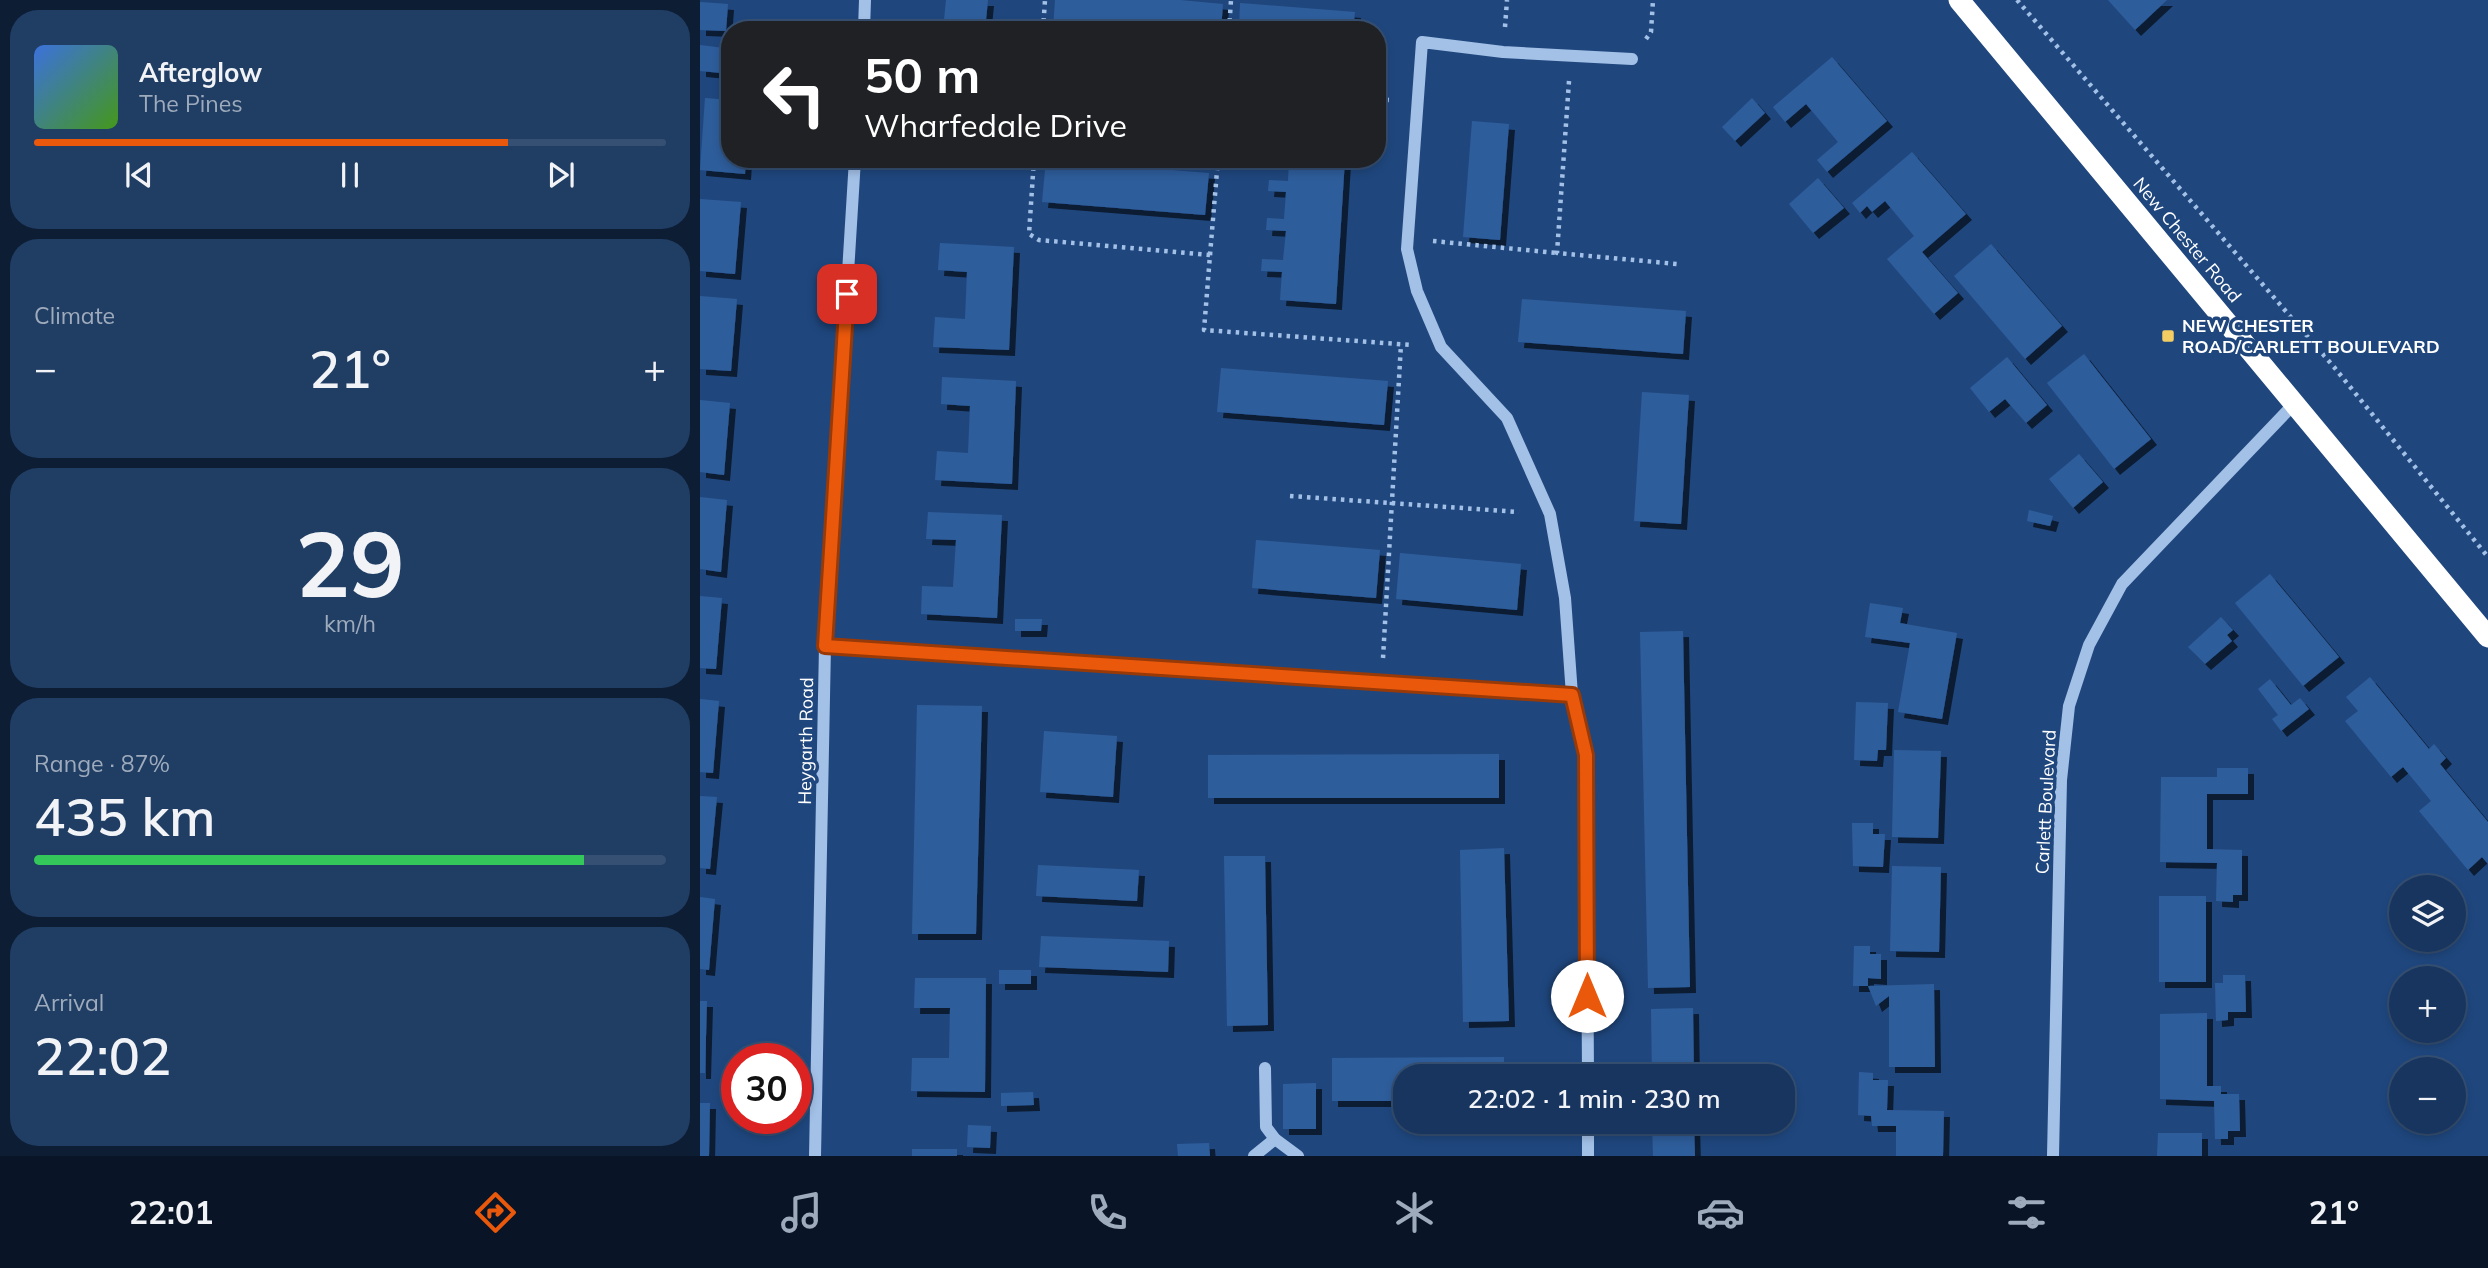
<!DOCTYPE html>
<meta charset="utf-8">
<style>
:root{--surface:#17355e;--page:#203d64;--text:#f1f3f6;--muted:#9eabbc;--line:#365073;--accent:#ea580c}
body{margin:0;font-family:Mulish,sans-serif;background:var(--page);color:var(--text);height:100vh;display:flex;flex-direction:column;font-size:26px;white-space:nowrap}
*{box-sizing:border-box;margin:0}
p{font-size:23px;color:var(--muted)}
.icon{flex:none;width:38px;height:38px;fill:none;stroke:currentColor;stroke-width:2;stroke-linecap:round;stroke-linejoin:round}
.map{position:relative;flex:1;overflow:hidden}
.drawer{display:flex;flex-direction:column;gap:10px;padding:10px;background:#0d1d34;width:700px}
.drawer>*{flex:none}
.guide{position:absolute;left:21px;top:21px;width:665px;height:147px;border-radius:28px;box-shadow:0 4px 10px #0003,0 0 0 2px var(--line);background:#202124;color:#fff;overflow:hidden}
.controls{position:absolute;left:1689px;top:875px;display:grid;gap:14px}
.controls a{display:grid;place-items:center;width:77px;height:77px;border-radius:50%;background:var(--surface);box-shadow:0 4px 10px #0003,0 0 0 2px var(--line);font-size:35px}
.speed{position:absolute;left:21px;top:1043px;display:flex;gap:14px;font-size:35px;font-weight:700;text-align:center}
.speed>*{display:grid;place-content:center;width:91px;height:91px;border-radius:50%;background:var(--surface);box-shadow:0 4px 10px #0003,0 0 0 2px var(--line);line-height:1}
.speed .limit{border:10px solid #d22;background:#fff;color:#111}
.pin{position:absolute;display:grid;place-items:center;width:60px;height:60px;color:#fff;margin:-30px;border-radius:14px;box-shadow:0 4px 10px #0006}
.me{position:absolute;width:77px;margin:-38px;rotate:0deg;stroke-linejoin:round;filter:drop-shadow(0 0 5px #0008)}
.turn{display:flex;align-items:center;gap:24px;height:147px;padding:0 28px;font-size:32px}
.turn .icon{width:91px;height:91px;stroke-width:2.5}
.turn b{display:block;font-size:49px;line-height:60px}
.big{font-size:52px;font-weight:600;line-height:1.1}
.drawer .tile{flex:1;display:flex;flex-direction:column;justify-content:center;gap:10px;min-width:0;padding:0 24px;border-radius:28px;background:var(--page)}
.drawer .dial{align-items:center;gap:0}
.dial b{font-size:91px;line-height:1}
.song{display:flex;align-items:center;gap:21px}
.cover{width:84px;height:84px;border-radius:10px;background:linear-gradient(135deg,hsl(220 70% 55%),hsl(100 70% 35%))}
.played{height:7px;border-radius:4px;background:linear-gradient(90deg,var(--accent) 75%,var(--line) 75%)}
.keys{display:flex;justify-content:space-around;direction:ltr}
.heat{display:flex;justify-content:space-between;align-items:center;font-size:38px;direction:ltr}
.charge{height:10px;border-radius:5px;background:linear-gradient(90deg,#34c759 87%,var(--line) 0)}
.trip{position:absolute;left:693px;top:1064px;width:402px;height:70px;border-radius:28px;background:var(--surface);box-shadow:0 4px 10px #0003,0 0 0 2px var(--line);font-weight:600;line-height:70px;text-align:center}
.dock{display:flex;height:112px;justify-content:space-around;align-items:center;background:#091526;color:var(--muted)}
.dock .icon{width:49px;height:49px}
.dock .on{color:var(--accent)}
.dock b{font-size:32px;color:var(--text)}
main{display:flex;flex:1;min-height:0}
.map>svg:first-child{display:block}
.building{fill:#2f5d9b;filter:url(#shadow)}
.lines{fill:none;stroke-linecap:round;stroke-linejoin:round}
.path{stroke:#a3c0e7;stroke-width:4.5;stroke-dasharray:3.5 5;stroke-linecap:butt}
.minor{stroke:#a3c0e7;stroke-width:12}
.highway{stroke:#fff;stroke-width:21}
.route-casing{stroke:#983908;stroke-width:18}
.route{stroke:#ea580c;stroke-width:12}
.poi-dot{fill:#f5ce63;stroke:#1f477e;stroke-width:2.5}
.labels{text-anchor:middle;stroke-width:7;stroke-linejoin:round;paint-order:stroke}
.street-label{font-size:18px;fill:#fff;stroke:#1f477e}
.poi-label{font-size:18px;font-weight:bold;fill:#fff;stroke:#1f477e;text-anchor:start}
</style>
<main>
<section class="drawer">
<div class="tile">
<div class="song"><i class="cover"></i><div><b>Afterglow</b><p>The Pines</p></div></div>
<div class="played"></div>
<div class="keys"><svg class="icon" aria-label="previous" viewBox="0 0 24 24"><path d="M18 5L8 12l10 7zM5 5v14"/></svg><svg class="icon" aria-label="pause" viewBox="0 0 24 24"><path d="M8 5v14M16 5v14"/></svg><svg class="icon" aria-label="next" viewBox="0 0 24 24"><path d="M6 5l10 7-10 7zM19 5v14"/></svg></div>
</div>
<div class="tile"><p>Climate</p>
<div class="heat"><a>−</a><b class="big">21°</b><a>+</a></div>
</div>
<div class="tile dial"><b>29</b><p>km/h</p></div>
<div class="tile"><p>Range · 87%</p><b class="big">435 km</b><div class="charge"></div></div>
<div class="tile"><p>Arrival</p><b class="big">22:02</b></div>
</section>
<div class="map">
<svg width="1788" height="1156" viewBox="0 0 1788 1156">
<defs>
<filter id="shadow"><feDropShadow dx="6" dy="6" stdDeviation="0" flood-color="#0009"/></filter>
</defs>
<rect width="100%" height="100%" fill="#1f477e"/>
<!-- building -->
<g class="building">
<path d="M 246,0 L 288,0 L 285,30 L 243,30 Z"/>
<path d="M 355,0 L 480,0 L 523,4 L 521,30 L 353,30 Z"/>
<path d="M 1408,0 L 1467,0 L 1435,30 Z"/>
<path d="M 0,2 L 28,4 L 26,31 L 0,30 Z"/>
<path d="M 540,3 L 655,12 L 653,30 L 539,30 Z"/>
<path d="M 0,45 L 24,48 L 21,73 L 0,71 Z"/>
<path d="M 1132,57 L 1187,121 L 1127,172 L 1117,160 L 1138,142 L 1106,104 L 1085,122 L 1073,107 Z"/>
<path d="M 5,98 L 30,100 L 30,159 L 46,159 L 45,174 L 0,170 Z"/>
<path d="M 1052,98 L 1065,113 L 1035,141 L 1022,127 Z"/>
<path d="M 772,121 L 809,124 L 800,240 L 763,237 Z"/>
<path d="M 1212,152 L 1266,214 L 1222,252 L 1258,293 L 1234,314 L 1187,259 L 1214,236 L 1185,201 L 1172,212 L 1167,206 L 1160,213 L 1152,203 Z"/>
<path d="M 589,159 L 645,159 L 636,304 L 580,300 L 582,272 L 561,271 L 562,259 L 583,260 L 586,231 L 566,230 L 567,218 L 584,219 L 586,192 L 568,191 L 569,180 L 588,181 Z"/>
<path d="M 346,160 L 509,173 L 505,215 L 342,202 Z"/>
<path d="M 1118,178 L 1144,208 L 1113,233 L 1089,204 Z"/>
<path d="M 0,199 L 41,202 L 35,274 L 0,271 Z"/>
<path d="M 240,243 L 314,247 L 309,350 L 233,347 L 235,317 L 265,319 L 267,272 L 238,270 Z"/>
<path d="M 1291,244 L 1362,326 L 1325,359 L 1254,276 Z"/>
<path d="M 0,296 L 37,299 L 31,371 L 0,369 Z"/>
<path d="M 822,299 L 986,311 L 983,354 L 818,342 Z"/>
<path d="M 1384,354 L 1451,439 L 1414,469 L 1347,383 Z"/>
<path d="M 1307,357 L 1347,405 L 1326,423 L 1305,399 L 1289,412 L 1270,388 Z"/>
<path d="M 521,368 L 688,381 L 684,425 L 517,412 Z"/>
<path d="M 242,377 L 316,381 L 312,484 L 235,480 L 237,451 L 268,453 L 270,406 L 241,404 Z"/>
<path d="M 942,392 L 989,395 L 981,524 L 934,521 Z"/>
<path d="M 0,400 L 30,403 L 24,475 L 0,472 Z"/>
<path d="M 1379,454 L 1403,482 L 1373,508 L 1349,479 Z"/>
<path d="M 0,497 L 27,500 L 21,572 L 0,569 Z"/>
<path d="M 1329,510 L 1353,516 L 1350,526 L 1327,521 Z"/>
<path d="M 228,512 L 302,515 L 297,618 L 221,614 L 222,586 L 253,587 L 256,540 L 226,539 Z"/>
<path d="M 556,540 L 680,550 L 676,598 L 552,588 Z"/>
<path d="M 700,553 L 821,564 L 817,610 L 696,599 Z"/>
<path d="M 1570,574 L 1639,657 L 1603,686 L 1535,603 Z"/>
<path d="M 0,596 L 22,598 L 16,669 L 0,668 Z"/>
<path d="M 1170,603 L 1203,608 L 1200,623 L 1257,633 L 1242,719 L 1198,712 L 1210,643 L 1165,637 Z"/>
<path d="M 1521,617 L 1533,630 L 1527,635 L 1532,641 L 1505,664 L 1488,647 Z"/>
<path d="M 315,619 L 342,619 L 341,631 L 315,631 Z"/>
<path d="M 983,631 L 990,987 L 948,988 L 940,632 Z"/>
<path d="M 1670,677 L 1729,749 L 1734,744 L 1746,758 L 1740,764 L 1788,822 L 1788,864 L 1782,857 L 1768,870 L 1719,811 L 1731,801 L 1703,767 L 1691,777 L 1645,721 L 1658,711 L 1646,697 Z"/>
<path d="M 1570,679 L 1591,705 L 1600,698 L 1609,709 L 1581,731 L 1572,719 L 1578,715 L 1558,689 Z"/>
<path d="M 0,699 L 19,701 L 13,773 L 0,772 Z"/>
<path d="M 1156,702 L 1188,703 L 1186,750 L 1178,750 L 1177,761 L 1154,760 Z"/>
<path d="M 217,705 L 282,706 L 276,934 L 212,934 Z"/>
<path d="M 344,731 L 417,736 L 413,797 L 340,792 Z"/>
<path d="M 1194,750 L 1241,751 L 1238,838 L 1192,837 Z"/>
<path d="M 799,754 L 799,798 L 508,798 L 508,755 Z"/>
<path d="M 1517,768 L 1548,768 L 1548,794 L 1507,794 L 1507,849 L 1542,850 L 1542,895 L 1533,895 L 1533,902 L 1516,901 L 1517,863 L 1460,862 L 1461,777 L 1517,777 Z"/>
<path d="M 0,796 L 17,797 L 10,869 L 0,868 Z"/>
<path d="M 1152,823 L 1173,823 L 1173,834 L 1185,834 L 1183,867 L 1153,866 Z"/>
<path d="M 804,848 L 809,1021 L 763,1022 L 760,850 Z"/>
<path d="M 524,856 L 565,856 L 568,1025 L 527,1026 Z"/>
<path d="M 338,865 L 439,870 L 437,901 L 336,896 Z"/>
<path d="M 1192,866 L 1241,867 L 1239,952 L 1190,951 Z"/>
<rect x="1459" y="896" width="47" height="86"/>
<path d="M 0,897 L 15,899 L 9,970 L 0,969 Z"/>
<path d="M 341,936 L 469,941 L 468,972 L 339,967 Z"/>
<path d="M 1154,946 L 1170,946 L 1170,954 L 1181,954 L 1181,979 L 1168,978 L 1168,986 L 1153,986 Z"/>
<rect x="299" y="970" width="32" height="14"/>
<path d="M 1523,975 L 1545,975 L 1546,1012 L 1528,1012 L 1528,1020 L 1516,1021 L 1515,983 L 1523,983 Z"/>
<path d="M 215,978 L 286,978 L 285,1092 L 211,1091 L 212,1058 L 249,1058 L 250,1008 L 214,1008 Z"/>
<path d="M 1234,984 L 1235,1067 L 1189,1067 L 1189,996 L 1176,1006 L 1168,986 Z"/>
<path d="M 0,1001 L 7,1001 L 5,1073 L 0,1073 Z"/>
<path d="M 993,1008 L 994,1076 L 952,1076 L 951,1009 Z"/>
<path d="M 1507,1013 L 1507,1086 L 1521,1086 L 1521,1094 L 1539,1094 L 1540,1131 L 1528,1131 L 1528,1139 L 1515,1139 L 1514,1101 L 1460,1099 L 1460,1014 Z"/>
<path d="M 804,1057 L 804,1076 L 705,1076 L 705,1101 L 632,1101 L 632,1058 Z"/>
<path d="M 1159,1072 L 1173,1073 L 1173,1080 L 1188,1080 L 1187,1110 L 1244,1111 L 1243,1156 L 1196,1156 L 1196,1126 L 1172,1126 L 1171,1116 L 1158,1115 Z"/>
<path d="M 616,1083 L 616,1129 L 583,1129 L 583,1084 Z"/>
<path d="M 333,1092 L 334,1105 L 301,1106 L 301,1093 Z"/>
<path d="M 0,1103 L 10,1103 L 9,1156 L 0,1156 Z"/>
<path d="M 952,1122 L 994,1122 L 995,1156 L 953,1156 Z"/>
<path d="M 268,1125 L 291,1126 L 290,1148 L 267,1147 Z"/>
<path d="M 1458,1133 L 1502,1133 L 1502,1156 L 1457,1156 Z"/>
<path d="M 509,1143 L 510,1156 L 478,1156 L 477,1144 Z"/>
<rect x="212" y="1149" width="45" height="7"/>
</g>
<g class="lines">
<!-- path -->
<g class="path">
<path d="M 1317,0 L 1634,367 L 1788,557"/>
<path d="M 805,27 L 807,0"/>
<path d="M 343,30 L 345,0"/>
<path d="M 529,30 L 531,0"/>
<path d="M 946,39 L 951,32 L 953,0"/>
<path d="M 869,81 L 857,253 L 977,264"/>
<path d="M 677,99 L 690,100"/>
<path d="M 334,159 L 329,234 L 339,240 L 510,255 L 504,330 L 712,345"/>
<path d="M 733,241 L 857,253"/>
<path d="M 510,255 L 518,159"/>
<path d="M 590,496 L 819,512"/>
<path d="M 683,658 L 701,344"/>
</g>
<!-- minor -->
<g class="minor">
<path d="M 164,30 L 165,0"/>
<path d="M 125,646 L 872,695 L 886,755 L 888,1076"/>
<path d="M 872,695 L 865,598 L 850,514 L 807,418 L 741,347 L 717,291 L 707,249 L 722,42 L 803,52 L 932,59"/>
<path d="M 565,1068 L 566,1127 L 575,1139 L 598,1156"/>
<path d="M 888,1122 L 888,1156"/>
<path d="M 115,1156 L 125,646 L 155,159"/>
<path d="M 554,1156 L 575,1139"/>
<path d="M 1353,1156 L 1361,780 L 1369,706 L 1389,645 L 1422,584 L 1594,404"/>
</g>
<!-- highway -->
<path class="highway" d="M 1259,0 L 1788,637"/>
</g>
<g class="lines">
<!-- route casing -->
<g class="route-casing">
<path id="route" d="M 147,294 L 125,646 L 872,695 L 886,755 L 887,996"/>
</g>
<!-- route -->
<use href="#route" class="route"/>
</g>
<!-- markers -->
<rect class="poi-dot" x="1461" y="329" width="14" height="14" rx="3.5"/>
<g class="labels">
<!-- street labels -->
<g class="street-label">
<text transform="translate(1487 240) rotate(50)" y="6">New Chester Road</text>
<text transform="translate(106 741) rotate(-89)" y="6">Heygarth Road</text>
<text transform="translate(1346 802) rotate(-87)" y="6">Carlett Boulevard</text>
</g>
<!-- poi labels -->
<g class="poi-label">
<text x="1482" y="332">NEW CHESTER<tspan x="1482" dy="21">ROAD/CARLETT BOULEVARD</tspan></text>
</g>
</g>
</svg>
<div class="controls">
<a><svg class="icon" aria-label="layers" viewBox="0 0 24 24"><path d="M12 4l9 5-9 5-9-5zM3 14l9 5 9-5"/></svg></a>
<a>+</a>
<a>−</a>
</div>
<div class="speed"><div class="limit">30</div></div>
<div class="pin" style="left:147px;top:294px;background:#d93025"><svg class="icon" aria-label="arrive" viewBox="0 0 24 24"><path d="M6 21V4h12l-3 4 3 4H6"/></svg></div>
<svg class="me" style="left:887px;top:996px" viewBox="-20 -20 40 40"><circle r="19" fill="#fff"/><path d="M0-13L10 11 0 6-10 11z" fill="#ea580c"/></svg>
<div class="trip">22:02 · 1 min · 230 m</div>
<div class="guide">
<div class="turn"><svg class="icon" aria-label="left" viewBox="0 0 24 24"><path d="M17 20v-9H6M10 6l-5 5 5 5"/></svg><div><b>50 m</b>Wharfedale Drive</div></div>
</div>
</div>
</main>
<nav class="dock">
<b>22:01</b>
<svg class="icon on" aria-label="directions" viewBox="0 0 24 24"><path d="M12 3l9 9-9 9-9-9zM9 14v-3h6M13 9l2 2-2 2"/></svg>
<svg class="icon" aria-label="music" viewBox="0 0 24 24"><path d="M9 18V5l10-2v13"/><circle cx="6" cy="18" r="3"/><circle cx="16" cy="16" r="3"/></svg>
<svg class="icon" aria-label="phone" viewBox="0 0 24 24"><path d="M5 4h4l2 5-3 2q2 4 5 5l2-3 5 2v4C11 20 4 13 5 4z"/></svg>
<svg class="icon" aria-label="climate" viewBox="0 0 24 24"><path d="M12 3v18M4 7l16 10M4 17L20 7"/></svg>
<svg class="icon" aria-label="car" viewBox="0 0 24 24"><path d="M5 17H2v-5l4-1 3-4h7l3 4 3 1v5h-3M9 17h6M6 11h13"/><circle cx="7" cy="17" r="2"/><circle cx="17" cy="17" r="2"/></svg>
<svg class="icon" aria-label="filters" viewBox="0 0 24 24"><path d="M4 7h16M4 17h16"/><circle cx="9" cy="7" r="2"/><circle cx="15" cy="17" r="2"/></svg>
<b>21°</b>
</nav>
